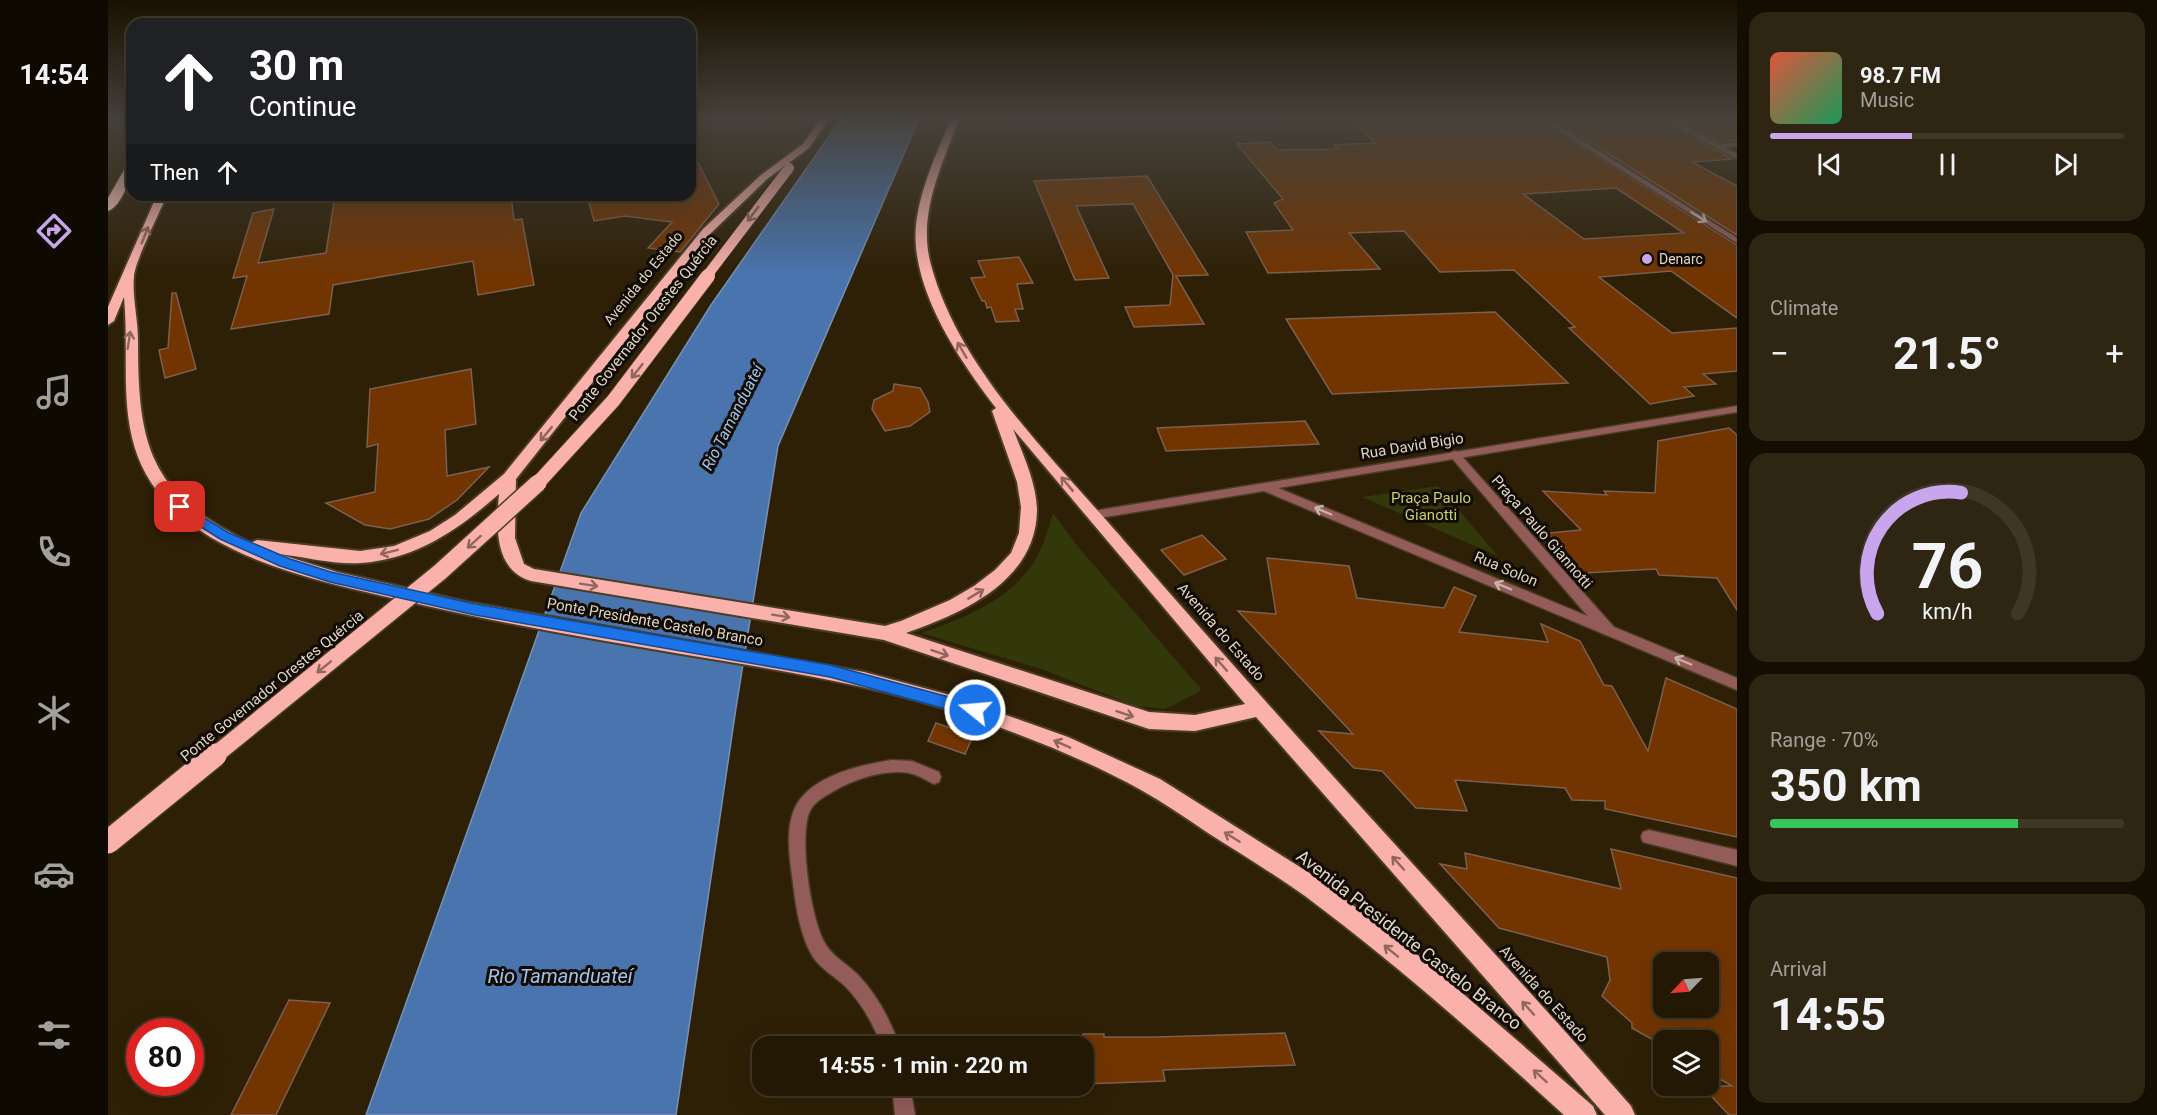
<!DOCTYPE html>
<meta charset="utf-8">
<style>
:root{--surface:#221804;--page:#2e2513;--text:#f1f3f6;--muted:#a2a09a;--line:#3f3726;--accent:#c9a5ee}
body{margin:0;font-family:Roboto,sans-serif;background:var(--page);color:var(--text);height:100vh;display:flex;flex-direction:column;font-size:22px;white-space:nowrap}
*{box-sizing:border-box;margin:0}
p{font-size:20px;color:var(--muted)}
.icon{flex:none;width:33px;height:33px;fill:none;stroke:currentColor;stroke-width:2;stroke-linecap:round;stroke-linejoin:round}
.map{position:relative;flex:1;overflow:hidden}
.drawer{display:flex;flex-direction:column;gap:12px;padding:12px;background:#130d02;width:420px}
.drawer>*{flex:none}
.hud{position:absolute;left:18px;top:18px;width:570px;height:183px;border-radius:18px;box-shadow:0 6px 24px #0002,0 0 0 2px var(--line);background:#202124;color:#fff;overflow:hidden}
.needle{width:39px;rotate:245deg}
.fabs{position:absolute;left:1545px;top:952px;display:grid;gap:12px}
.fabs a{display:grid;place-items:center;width:66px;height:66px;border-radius:12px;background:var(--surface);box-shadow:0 6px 24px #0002,0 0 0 2px var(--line);font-size:30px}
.speed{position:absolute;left:18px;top:1018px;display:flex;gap:12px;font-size:30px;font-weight:700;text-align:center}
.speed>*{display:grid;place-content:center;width:78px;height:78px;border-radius:50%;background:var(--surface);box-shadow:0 6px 24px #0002,0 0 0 2px var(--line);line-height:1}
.speed .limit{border:9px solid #d22;background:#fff;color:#111}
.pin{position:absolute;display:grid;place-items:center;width:51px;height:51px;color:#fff;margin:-26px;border-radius:12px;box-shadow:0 3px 9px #0006}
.me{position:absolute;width:66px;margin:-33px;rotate:287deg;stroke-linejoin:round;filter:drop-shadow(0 0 4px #0008)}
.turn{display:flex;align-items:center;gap:21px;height:126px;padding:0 24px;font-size:27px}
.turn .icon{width:78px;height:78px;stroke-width:2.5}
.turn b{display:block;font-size:42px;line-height:51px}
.then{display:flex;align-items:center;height:57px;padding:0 24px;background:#0003;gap:12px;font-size:22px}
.big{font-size:45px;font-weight:700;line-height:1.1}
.drawer .card{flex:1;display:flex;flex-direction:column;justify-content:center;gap:9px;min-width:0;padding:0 21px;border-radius:18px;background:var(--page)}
.drawer .dial{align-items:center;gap:0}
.dial svg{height:156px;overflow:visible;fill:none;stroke:var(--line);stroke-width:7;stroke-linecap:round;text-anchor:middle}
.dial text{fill:var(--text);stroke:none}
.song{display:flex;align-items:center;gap:18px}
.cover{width:72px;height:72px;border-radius:9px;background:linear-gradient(135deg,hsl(10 70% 55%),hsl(150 70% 35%))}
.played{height:6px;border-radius:3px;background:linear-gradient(90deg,var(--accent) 40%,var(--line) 40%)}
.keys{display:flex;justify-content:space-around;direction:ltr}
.heat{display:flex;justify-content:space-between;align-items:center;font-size:33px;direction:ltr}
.charge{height:9px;border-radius:4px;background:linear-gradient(90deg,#34c759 70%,var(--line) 0)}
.trip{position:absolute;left:644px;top:1036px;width:342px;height:60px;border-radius:18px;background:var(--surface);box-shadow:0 6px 24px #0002,0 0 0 2px var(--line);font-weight:700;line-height:60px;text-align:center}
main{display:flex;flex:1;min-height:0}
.menu{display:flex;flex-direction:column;width:108px;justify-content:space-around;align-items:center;background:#0e0a02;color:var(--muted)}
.menu .icon{width:42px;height:42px}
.menu .selected{color:var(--accent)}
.menu b{font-size:27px;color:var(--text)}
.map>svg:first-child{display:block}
.green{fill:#323809}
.water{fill:#4974ad;stroke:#7691b5;stroke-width:1.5}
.building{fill:#723502;stroke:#7b5f4f;stroke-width:1.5;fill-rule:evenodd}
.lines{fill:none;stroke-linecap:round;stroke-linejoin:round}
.minor-casing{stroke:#4a3d25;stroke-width:3}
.tertiary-casing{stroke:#4a3d25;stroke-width:3}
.trunk-casing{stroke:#4a3d25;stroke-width:4}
.motorway-casing{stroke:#4a3d25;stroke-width:3}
.minor{fill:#935c59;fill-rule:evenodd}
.tertiary{fill:#935c59;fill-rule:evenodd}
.trunk{fill:#fab1ac;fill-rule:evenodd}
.motorway{fill:#fec6c2;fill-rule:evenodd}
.trunk-bridge-far3-casing{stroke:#4a3d25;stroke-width:11;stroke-linecap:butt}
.trunk-bridge-far2-casing{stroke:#4a3d25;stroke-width:16;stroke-linecap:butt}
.trunk-bridge-far1-casing{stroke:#4a3d25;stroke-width:20;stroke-linecap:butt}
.trunk-bridge-casing{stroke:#4a3d25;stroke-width:26;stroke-linecap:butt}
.trunk-bridge-far3{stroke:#fab1ac;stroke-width:10}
.trunk-bridge-far2{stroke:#fab1ac;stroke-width:14}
.trunk-bridge-far1{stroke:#fab1ac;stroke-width:17}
.trunk-bridge{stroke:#fab1ac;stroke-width:23}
.oneway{stroke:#916660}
.oneway2{stroke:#c8b1a6}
.route{fill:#1a73e8;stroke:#114b97;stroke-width:1.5}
.poi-dot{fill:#c9a5ee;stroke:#110b03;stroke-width:2}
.labels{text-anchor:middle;stroke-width:6;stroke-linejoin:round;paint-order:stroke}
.far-poi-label{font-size:14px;fill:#dfd6c7;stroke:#110b03;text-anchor:start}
.far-street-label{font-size:14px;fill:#dfd6c7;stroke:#110b03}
.street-label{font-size:15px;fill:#dfd6c7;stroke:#110b03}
.park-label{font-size:15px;fill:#c1d269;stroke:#110b03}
.water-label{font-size:16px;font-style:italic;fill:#9ec2f2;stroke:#110b03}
.near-street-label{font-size:18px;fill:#dfd6c7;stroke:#110b03}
.near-water-label{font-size:20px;font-style:italic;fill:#9ec2f2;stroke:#110b03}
</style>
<main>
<nav class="menu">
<b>14:54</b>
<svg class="icon selected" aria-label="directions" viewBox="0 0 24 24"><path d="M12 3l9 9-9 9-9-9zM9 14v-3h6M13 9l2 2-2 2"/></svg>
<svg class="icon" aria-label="music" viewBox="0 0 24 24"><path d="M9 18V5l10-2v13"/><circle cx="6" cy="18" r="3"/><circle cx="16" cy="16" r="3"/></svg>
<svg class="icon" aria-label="phone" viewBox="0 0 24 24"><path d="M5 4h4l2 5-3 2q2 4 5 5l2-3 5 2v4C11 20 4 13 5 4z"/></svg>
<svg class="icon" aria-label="climate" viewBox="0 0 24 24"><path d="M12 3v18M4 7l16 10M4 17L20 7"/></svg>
<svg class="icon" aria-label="car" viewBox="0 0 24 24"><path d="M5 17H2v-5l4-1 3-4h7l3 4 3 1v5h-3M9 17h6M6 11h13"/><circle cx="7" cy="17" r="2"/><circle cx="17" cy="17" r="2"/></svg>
<svg class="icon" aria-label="filters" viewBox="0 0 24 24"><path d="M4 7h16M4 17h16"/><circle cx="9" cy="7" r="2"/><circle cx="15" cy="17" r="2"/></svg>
</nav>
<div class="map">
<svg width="1629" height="1115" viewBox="0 0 1629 1115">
<rect width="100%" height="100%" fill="#2e2006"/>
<!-- green -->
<g class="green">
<path d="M 1330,486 L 1390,556 L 1254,497 Z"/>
<path d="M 945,513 L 971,548 L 1093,689 L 1089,693 L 1057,709 L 1028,706 L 933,669 L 813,633 C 860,617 911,597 933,549 C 938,538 941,525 945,513 Z"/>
</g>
<!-- water -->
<path class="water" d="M 733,119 L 811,119 L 670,446 L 628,708 L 568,1115 L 258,1115 L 473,513 L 603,305 Z"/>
<!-- building -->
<g class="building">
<path d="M 1241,119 L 1430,119 L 1629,245 L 1629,318 L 1563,271 L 1491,277 L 1564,333 L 1629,328 L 1629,371 L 1595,374 L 1608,384 L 1576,387 L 1586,396 L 1542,404 L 1461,328 L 1467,327 L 1406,270 L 1332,272 L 1296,231 L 1241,233 L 1272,269 L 1160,273 L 1138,232 L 1185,230 L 1166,203 L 1175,199 L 1129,144 L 1162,142 L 1169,150 L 1230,149 L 1226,145 L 1267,143 ZM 1508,188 L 1576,233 L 1476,239 L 1415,194 Z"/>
<path d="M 1445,119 L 1552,119 L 1624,159 L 1584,162 L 1629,186 L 1629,235 Z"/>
<path d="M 1567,119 L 1629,119 L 1629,140 L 1611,143 Z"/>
<path d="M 582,147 L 611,204 L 572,252 L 540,248 L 564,222 L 517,216 L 486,221 L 479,195 L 582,195 Z"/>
<path d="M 1039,176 L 1100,275 L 1068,276 L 1096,324 L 1026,327 L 1017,307 L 1062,305 L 1065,275 L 1025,204 L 968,206 L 1001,278 L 967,280 L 926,181 Z"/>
<path d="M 227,195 L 403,195 L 406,220 L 414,219 L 426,285 L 370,295 L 365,261 L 225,285 L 221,314 L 123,329 L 139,276 L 125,278 L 145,213 L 166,209 L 150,263 L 218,253 Z"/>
<path d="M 911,257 L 925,283 L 909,284 L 915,309 L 907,309 L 911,321 L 888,322 L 883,307 L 879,308 L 877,301 L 874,301 L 863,278 L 877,277 L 870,261 Z"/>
<path d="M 64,293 L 68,293 L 88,369 L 57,378 L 51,350 L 60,348 Z"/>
<path d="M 1387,312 L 1460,383 L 1224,394 L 1178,319 Z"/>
<path d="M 363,369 L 368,424 L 337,430 L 339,476 L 381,467 L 349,500 L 321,519 L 282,529 L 257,525 L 218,503 L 267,492 L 270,444 L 259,447 L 262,389 Z"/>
<path d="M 786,384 L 812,388 L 820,402 L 822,412 L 802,426 L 777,431 L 764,409 L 766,400 L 785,391 Z"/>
<path d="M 1197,421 L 1211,444 L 1058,451 L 1049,428 Z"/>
<path d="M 1621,428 L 1629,435 L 1629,610 L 1609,578 L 1551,575 L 1548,569 L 1476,573 L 1440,533 L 1473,530 L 1435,491 L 1499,495 L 1496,491 L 1547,493 L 1550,441 Z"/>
<path d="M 1094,535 L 1118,559 L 1076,575 L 1053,550 Z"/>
<path d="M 1159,558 L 1241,566 L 1249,598 L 1336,608 L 1346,587 L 1368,596 L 1351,632 L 1440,642 L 1433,624 L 1472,641 L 1496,685 L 1504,686 L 1540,751 L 1558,678 L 1629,709 L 1629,837 L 1497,809 L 1497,801 L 1464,800 L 1457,788 L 1347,780 L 1359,811 L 1308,808 L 1274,771 L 1246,768 L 1211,731 L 1245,734 L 1130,611 L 1168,614 Z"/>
<path d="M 828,723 L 865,736 L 857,754 L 820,741 Z"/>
<path d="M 1503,849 L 1629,878 L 1629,1115 L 1621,1115 L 1594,1086 L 1624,1086 L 1600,1072 L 1600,1041 L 1547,1041 L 1524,1028 L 1524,1023 L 1494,996 L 1502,980 L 1499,957 L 1391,928 L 1332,864 L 1359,869 L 1357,853 L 1513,889 ZM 1556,963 L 1600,963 L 1600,1008 L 1556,1008 Z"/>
<path d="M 181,1000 L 222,1003 L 168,1115 L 123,1115 Z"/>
<path d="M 1177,1033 L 1187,1065 L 1055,1070 L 1057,1081 L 975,1084 L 975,1034 L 996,1034 L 996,1037 L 1049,1037 Z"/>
</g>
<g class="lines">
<!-- minor casing -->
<g class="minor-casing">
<g id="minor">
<path d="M 1346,451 L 1350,452 L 1505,626 L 1506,630 L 1505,634 L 1495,634 L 1342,456 L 1341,454 Z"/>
<path d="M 784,760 L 804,761 L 831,772 L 833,777 L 831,782 L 826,784 C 818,780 810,775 801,773 C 777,769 746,779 726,791 C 717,796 706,802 702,811 C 690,835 703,923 718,945 C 726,958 741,965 751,976 C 770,996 783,1022 792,1047 L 774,1047 C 766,1025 753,1002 736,985 C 726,976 713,969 705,957 C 692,936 688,907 685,883 C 682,860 677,832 686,810 C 700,776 752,765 784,760 Z"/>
<path d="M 1541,830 L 1629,850 L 1629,866 L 1535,842 L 1533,837 L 1535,832 Z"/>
<path d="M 784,1086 L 802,1086 L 807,1115 L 787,1115 Z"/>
</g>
</g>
<!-- tertiary casing -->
<g class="tertiary-casing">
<g id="tertiary">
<path d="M 1432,119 L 1440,119 L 1629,238 L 1629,243 Z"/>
<path d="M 1554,119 L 1562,119 L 1611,145 L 1629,142 L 1629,146 L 1617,148 L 1629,154 L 1629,159 Z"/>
<path d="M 1629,406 L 1629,412 L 1170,488 L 1629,678 L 1629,690 L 1156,491 L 985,519 L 979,515 L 985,511 Z"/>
</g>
</g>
<!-- trunk casing -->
<g class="trunk-casing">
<path id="trunk" d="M 712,119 L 721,119 L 701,148 L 659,179 L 603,233 L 408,479 L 407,538 L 416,564 L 426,569 L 777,626 L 793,621 L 842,600 L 866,586 L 887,570 L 903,553 L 911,533 L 913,507 L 909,482 L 884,411 L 888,408 C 851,360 802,288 808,225 C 812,188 829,153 843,119 L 851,119 C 834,166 809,214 823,265 C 852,372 949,462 1019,544 C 1164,712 1315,874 1463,1038 L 1523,1106 L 1527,1115 L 1497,1115 L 1148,717 L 1087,731 L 1041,729 L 776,640 L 423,581 C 386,570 388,527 391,494 C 351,529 309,559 253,563 C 227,565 197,557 171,554 L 229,572 L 359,602 L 756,672 L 842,695 L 960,737 L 1052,779 L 1211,879 L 1316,960 L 1485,1106 L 1489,1115 L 1456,1115 C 1373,1039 1288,964 1197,896 C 1166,874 1133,854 1100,833 C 1078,818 1056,803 1033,790 C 973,757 908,732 844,711 C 756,683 664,669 573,654 C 479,638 386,622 293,600 C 219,583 120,563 64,508 C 2,447 23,374 16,297 L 6,321 L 0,325 L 0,307 L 49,195 L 59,195 C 52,212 27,261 26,276 C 24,296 30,319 30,340 C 30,446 41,494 143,543 L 149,540 L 252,551 L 286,546 L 322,531 L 347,515 L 396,474 L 595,229 L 653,175 L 695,144 ZM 905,429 L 1137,704 L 1087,715 L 1041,712 L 798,633 C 856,613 929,580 929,509 C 928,482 915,454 905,429 Z"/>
</g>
<!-- motorway casing -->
<g class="motorway-casing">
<path id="motorway" d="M 24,162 C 24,176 14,206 0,211 L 0,198 L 19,165 Z"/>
</g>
<!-- minor -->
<use href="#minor" class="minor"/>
<!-- tertiary -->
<use href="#tertiary" class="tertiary"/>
<!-- trunk -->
<use href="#trunk" class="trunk"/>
<!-- motorway -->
<use href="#motorway" class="motorway"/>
<!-- trunk-bridge-far3 casing -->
<g class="trunk-bridge-far3-casing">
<path id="trunk-bridge-far3" d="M 598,277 L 681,168"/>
</g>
<!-- trunk-bridge-far2 casing -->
<g class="trunk-bridge-far2-casing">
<path id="trunk-bridge-far2" d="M 429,484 L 505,401 L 600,276"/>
</g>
<!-- trunk-bridge-far1 casing -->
<g class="trunk-bridge-far1-casing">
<path id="trunk-bridge-far1" d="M 105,757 L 332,572 L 430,483"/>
</g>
<!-- trunk-bridge casing -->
<g class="trunk-bridge-casing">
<path id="trunk-bridge" d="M 0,842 L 107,755"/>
</g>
<!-- trunk-bridge-far3 -->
<use href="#trunk-bridge-far3" class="trunk-bridge-far3"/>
<!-- trunk-bridge-far2 -->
<use href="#trunk-bridge-far2" class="trunk-bridge-far2"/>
<!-- trunk-bridge-far1 -->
<use href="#trunk-bridge-far1" class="trunk-bridge-far1"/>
<!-- trunk-bridge -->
<use href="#trunk-bridge" class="trunk-bridge"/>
</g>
<!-- one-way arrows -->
<defs><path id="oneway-shaft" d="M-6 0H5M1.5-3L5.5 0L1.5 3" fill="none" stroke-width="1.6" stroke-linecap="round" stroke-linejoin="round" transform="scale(1.5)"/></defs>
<g class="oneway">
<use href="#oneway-shaft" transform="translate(645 214) rotate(127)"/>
<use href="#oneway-shaft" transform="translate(37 235) rotate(-68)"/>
<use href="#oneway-shaft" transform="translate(21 340) rotate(-81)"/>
<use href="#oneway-shaft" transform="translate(854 350) rotate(-120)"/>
<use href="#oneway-shaft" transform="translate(529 371) rotate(128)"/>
<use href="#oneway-shaft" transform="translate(438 434) rotate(130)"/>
<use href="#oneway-shaft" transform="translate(959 484) rotate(-130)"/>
<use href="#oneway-shaft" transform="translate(366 542) rotate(138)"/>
<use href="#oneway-shaft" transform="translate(281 552) rotate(166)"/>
<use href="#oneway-shaft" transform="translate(481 585) rotate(9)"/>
<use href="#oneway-shaft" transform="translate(868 594) rotate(-31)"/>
<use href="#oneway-shaft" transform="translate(673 616) rotate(9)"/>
<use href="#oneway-shaft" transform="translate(832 653) rotate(19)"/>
<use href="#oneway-shaft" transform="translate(1113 664) rotate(-131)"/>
<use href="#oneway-shaft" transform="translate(216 667) rotate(141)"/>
<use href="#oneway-shaft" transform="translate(1017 714) rotate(18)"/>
<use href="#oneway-shaft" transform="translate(954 744) rotate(-156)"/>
<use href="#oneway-shaft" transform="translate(1124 837) rotate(-148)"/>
<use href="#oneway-shaft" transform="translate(1290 863) rotate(-132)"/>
<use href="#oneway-shaft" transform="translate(1283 951) rotate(-141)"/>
<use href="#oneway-shaft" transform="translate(1420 1008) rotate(-132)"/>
<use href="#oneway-shaft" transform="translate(1432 1076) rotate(-138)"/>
</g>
<g class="oneway2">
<use href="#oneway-shaft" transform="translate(1591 217) rotate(32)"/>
<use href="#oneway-shaft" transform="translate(1215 511) rotate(-157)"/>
<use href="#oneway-shaft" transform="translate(1395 586) rotate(-157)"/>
<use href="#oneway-shaft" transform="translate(1575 661) rotate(-157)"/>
</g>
<!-- sky -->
<linearGradient id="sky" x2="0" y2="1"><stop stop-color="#191203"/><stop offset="0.43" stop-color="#46423b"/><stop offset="1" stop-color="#46423b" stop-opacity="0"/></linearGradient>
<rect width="1629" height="275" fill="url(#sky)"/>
<!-- route -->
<path class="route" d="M 72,503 L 121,533 L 182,559 L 223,572 L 367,604 L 722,665 L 867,704 L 873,706 L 875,710 L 873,715 L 867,717 L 722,677 L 367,615 L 222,582 L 172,566 L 112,539 L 68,511 L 68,504 Z"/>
<!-- markers -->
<circle class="poi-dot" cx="1539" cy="259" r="6"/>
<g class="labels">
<!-- far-poi labels -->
<g class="far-poi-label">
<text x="1551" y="264">Denarc</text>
</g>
<!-- far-street labels -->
<g class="far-street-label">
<text transform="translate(535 278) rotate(-51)" y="5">Avenida do Estado</text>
</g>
<!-- street labels -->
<g class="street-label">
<text transform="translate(535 328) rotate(-52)" y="5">Ponte Governador Orestes Quércia</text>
<text transform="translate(1304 446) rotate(-9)" y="5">Rua David Bigio</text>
<text transform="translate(1434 532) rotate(49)" y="5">Praça Paulo Giannotti</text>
<text transform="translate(1398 569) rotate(23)" y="5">Rua Solon</text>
<text transform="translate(547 622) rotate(10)" y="5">Ponte Presidente Castelo Branco</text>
<text transform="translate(1113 632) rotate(49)" y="5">Avenida do Estado</text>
<text transform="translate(164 686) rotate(-39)" y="5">Ponte Governador Orestes Quércia</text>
<text transform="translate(1436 994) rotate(48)" y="5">Avenida do Estado</text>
</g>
<!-- park labels -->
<g class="park-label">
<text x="1323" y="503">Praça Paulo<tspan x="1323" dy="17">Gianotti</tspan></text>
</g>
<!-- water labels -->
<g class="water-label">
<text transform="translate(624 417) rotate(-63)" y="6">Rio Tamanduateí</text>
</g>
<!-- near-street labels -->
<g class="near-street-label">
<text transform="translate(1301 940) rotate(38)" y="6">Avenida Presidente Castelo Branco</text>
</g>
<!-- near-water labels -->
<g class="near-water-label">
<text x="452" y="983">Rio Tamanduateí</text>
</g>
</g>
</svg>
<div class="fabs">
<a><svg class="needle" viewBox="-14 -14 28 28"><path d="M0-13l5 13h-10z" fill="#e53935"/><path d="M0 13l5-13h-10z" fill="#a2a09a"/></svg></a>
<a><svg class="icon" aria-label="layers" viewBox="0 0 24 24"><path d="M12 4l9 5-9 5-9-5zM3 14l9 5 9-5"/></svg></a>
</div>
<div class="speed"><div class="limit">80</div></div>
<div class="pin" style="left:72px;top:507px;background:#d93025"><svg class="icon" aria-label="arrive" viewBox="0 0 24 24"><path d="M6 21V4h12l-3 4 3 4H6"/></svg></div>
<svg class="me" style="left:867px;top:710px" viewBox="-20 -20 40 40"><circle r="17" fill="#1a73e8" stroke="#fff" stroke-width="3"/><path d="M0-11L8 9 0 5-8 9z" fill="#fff"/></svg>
<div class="trip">14:55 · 1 min · 220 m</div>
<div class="hud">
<div class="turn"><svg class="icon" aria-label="ahead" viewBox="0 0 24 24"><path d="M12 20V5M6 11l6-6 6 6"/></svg><div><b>30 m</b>Continue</div></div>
<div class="then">Then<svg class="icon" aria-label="ahead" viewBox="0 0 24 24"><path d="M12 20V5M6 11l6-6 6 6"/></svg></div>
</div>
</div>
<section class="drawer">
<div class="card">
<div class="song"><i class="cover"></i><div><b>98.7 FM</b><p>Music</p></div></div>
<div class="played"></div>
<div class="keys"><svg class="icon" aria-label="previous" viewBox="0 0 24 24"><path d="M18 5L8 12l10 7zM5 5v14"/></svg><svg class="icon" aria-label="pause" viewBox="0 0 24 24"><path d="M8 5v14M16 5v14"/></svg><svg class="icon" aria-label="next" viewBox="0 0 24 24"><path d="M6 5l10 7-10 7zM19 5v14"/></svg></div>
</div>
<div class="card"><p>Climate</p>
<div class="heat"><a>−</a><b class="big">21.5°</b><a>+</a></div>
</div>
<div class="card dial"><svg viewBox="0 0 100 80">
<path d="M14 69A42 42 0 1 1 86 69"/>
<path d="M14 69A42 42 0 0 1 57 7" stroke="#c9a5ee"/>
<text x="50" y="56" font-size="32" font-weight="700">76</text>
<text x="50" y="72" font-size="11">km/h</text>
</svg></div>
<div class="card"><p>Range · 70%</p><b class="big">350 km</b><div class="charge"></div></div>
<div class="card"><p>Arrival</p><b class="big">14:55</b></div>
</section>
</main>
